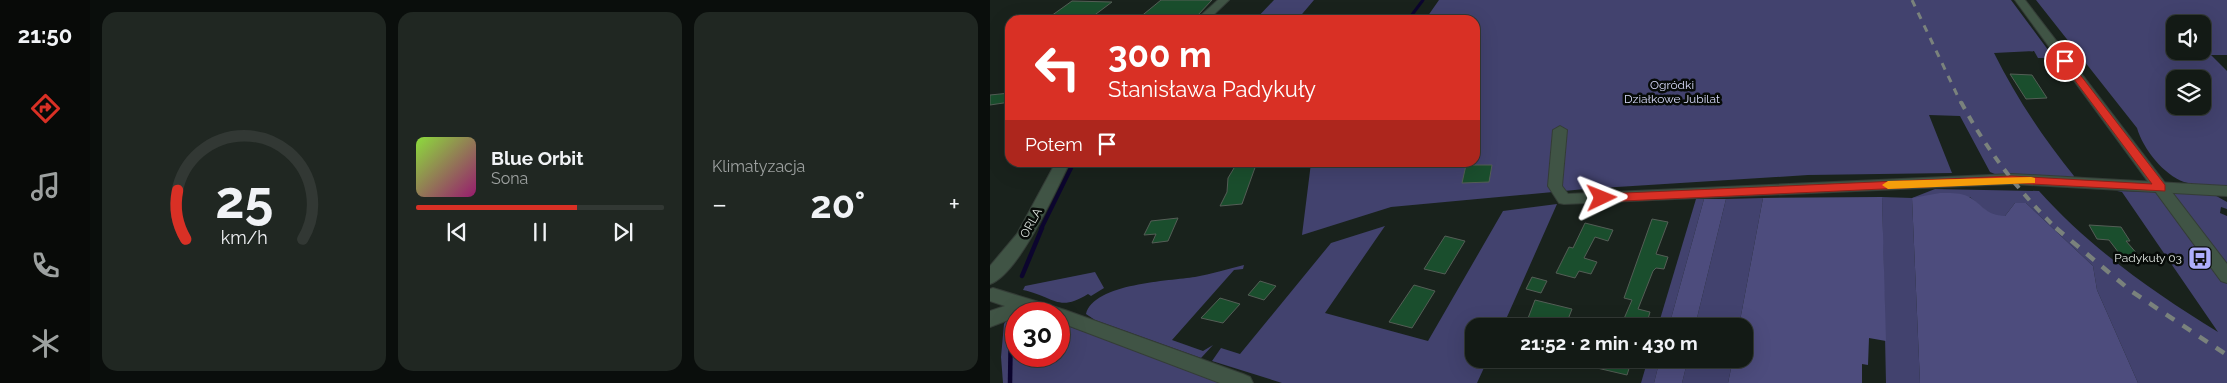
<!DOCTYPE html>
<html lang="pl">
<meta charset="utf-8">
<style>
:root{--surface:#131a15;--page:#202722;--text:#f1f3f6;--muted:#9da1a0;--line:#323834;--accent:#d93025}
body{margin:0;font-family:Raleway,sans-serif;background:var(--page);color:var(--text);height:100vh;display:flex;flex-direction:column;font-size:19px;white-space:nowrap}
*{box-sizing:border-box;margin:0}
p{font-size:16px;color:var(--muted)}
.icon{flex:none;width:28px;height:28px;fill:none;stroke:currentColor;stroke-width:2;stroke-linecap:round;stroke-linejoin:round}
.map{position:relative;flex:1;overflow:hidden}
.side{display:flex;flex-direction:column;gap:12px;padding:12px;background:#0a0e0c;width:900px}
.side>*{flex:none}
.banner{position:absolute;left:15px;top:15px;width:475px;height:152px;border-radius:15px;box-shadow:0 5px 20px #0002,0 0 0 1px var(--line);background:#d93025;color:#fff;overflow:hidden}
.fabs{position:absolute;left:1176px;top:15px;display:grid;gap:10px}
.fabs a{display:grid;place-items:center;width:45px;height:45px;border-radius:10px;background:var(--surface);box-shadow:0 5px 20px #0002,0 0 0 1px var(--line);font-size:25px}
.speed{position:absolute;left:15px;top:302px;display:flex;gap:10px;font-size:25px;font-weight:700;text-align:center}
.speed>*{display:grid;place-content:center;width:65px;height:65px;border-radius:50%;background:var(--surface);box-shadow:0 5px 20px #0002,0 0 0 1px var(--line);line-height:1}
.speed .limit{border:8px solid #d22;background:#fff;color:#111}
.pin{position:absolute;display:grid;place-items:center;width:42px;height:42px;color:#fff;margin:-21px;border:2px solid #fff;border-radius:50%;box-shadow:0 1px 5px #0007}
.me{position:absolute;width:55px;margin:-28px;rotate:88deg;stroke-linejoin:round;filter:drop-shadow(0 0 4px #0008)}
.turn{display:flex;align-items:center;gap:18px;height:105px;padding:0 20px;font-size:22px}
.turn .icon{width:65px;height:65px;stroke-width:2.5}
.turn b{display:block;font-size:35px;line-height:42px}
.then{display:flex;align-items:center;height:48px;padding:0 20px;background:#0003;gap:10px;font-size:19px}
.big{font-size:38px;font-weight:700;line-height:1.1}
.side .widget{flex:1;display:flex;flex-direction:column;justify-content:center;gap:8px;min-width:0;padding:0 18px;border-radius:15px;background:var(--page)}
.side .dial{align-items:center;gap:0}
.dial svg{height:130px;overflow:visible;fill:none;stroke:var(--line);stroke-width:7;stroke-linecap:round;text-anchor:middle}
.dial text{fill:var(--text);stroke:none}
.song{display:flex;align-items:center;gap:15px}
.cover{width:60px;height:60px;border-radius:8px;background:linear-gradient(135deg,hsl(90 70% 55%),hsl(320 70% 35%))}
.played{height:5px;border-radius:2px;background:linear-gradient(90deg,var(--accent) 65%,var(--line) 65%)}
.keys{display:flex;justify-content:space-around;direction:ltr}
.heat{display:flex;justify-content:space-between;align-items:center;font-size:28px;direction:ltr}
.side .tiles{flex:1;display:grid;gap:12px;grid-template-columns:repeat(3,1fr)}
.trip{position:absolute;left:475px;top:318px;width:288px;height:50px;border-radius:15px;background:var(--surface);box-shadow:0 5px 20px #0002,0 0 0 1px var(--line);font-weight:700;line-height:50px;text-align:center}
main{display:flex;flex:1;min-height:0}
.tabs{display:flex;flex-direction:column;width:90px;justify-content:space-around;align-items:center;background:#080a08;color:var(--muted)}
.tabs .icon{width:35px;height:35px}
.tabs .active{color:var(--accent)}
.tabs b{font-size:22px;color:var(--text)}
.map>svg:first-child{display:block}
.green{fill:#42426e;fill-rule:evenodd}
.forest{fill:#4d4c7d}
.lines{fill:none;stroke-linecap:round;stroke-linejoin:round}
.stream-far2{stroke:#0c052e;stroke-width:3}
.stream-far1{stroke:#0c052e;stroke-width:4}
.stream{stroke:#0c052e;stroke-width:4.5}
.building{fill:#1a4e2d;stroke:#545e56}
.minor-casing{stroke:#343d37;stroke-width:2}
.tertiary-casing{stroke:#343d37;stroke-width:2}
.minor{fill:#405445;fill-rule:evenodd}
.tertiary{fill:#405445;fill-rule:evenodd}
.rail-far2{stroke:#7a827c;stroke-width:3;stroke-dasharray:7 7;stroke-linecap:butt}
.rail-far1{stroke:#7a827c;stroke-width:4;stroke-dasharray:8 8;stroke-linecap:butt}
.rail{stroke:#7a827c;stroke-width:4.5;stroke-dasharray:10 10;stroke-linecap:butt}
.route{fill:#d93025;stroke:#8d1f18}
.slow{fill:#f59e0b}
.labels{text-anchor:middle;stroke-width:5;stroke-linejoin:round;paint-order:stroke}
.park-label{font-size:12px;fill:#d8daf9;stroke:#070b08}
.street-label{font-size:12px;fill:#dde3de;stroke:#070b08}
.poi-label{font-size:12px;fill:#dde3de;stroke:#070b08;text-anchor:end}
</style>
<main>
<nav class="tabs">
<b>21:50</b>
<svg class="icon active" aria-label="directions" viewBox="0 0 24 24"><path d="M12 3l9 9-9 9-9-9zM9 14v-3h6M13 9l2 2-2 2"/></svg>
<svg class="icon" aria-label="music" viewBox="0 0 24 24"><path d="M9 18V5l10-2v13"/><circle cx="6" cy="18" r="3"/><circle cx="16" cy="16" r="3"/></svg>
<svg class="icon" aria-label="phone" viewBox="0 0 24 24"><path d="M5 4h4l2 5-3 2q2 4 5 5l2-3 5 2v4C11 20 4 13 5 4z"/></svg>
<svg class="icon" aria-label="climate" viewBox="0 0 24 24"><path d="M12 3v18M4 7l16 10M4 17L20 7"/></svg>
</nav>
<section class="side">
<div class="tiles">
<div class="widget dial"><svg viewBox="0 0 100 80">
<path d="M14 69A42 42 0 1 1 86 69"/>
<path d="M14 69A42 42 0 0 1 9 39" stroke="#d93025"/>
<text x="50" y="56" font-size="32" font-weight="700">25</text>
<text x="50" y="72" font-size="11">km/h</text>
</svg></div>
<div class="widget">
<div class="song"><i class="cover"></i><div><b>Blue Orbit</b><p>Sona</p></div></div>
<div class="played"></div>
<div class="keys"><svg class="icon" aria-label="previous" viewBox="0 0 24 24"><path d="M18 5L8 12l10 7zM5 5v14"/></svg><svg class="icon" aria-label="pause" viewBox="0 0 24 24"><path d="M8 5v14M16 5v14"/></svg><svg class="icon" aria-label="next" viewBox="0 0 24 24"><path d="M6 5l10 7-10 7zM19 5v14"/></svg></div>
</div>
<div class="widget"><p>Klimatyzacja</p>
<div class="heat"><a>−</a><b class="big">20°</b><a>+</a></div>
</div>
</div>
</section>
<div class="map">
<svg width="1237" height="383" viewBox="0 0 1237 383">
<rect width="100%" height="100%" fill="#19221c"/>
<!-- green -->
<g class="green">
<path d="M 284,0 L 324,0 L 307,20 L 289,20 L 292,15 L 283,15 L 278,20 L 265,20 Z"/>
<path d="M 449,0 L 1021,0 L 1064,58 L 1048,58 L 1044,51 L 1004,53 C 1026,97 1053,138 1084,176 L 1082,180 L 1012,177 L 1000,172 L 970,116 L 939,115 L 962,173 L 818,175 L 595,189 L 401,207 L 312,235 L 321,163 L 485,162 L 485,20 L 435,20 Z"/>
<path d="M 1046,0 L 1237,0 L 1237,55 L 1221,55 L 1237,71 L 1237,186 C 1224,185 1207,186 1194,182 C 1174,175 1153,149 1147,128 ZM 1185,24 L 1212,24 L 1212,51 L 1185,51 ZM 1185,79 L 1212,79 L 1212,106 L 1185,106 Z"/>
<path d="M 945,189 L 1049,191 C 1100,248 1163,292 1228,332 L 1132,192 L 1127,191 L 1221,193 L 1237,202 L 1237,209 L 1231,207 L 1230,213 L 1237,216 L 1237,383 L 1148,383 L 1107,290 L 1103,266 L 1036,203 L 1025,203 L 1015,216 L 1002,216 L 980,197 L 922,198 L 930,383 L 896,383 L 892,197 L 922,198 Z"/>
<path d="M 773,198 L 749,326 L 705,326 L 736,199 Z"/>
<path d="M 706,199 L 714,199 L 679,326 L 668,326 Z"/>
<path d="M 567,204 L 513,326 L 484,326 L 484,359 L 498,359 L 487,383 L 292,383 L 222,361 L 231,348 L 250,354 L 341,243 L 395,226 L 335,313 L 438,341 L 513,211 Z"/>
<path d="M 254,265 L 253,269 L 244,270 L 182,340 L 213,351 L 223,345 L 211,358 L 105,320 L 96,314 C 104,283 180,281 205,277 C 221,274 237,269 254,265 Z"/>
<path d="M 105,272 L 114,288 L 101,296 L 98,294 C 68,313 63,296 33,290 L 35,286 Z"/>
<path d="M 26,318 L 26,356 L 69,356 L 69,323 L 239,383 L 13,383 L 11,357 L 14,324 L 16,321 Z"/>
<path d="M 658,359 L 670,359 L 664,383 L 651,383 Z"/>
<path d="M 698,359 L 743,359 L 738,383 L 692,383 Z"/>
</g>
<!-- forest -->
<g class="forest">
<path d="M 950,193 C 960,193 971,192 981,198 C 995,207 996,215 1015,216 L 1025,203 L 1036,203 L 1103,266 L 1107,290 L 1148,383 L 930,383 L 922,198 Z"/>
<path d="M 892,197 L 896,341 L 879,338 L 878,365 L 872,364 L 872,383 L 738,383 L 743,359 L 754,359 L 754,326 L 749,326 L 773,198 Z"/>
<path d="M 714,199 L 736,199 L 705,326 L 679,326 Z"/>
<path d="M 670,359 L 698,359 L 692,383 L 664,383 Z"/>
</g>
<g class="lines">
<!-- stream-far2 -->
<path class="stream-far2" d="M 418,20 L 433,0"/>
<!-- stream-far1 -->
<path class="stream-far1" d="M 51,229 L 84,162"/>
<!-- stream -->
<g class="stream">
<path d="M 32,276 L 52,228"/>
<path d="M 20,383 L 21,321"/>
</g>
</g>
<!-- building -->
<g class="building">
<path d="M 171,0 L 222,0 L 207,16 L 198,20 L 149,18 Z"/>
<path d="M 82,1 L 122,2 L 102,17 L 61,16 Z"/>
<path d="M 1020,74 L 1042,75 L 1057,98 L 1036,99 Z"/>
<path d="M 20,93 L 20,102 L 0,105 L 0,95 Z"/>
<path d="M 267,162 L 252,204 L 230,206 L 237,192 L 238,178 L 247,163 Z"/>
<path d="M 476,165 L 502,165 L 499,182 L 472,183 Z"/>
<path d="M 188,218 L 178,241 L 162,243 L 166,234 L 154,235 L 161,221 Z"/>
<path d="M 662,219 L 678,222 L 666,254 L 678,257 L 674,269 L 666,268 L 663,271 L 648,309 L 660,312 L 656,326 L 651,326 L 633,321 L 642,300 L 634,298 Z"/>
<path d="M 595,223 L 623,230 L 618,241 L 605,237 L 594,258 L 607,262 L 601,274 L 589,271 L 585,278 L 566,273 L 579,247 L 583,248 Z"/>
<path d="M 1099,225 L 1131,227 L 1140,241 L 1136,241 L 1149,256 L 1132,257 L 1119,240 L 1107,239 Z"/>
<path d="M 455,236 L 475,241 L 455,274 L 434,269 Z"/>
<path d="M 542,277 L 557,281 L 551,293 L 536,289 Z"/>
<path d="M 270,281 L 286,286 L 274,300 L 258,295 Z"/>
<path d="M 424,285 L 445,291 L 422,328 L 399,322 Z"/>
<path d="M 230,298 L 250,304 L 233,323 L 211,318 Z"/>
<path d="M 545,300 L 582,309 L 577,322 L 567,320 L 564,326 L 535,326 Z"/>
<path d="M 611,359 L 642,359 L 637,375 L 607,368 Z"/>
</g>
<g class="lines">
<!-- minor casing -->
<g class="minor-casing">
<g id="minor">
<path d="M 228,0 L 239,0 L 218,20 L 206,20 Z"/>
<path d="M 570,126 L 577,130 L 572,186 L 578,194 L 1022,174 L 1237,186 L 1237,196 L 1022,184 L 574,204 L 569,203 L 558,186 L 563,130 Z"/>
<path d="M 66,162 L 80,162 C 66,190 29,274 0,284 L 0,266 L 27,234 Z"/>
<path d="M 3,288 L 75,310 L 253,374 L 260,377 L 263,383 L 230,383 L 69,322 L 69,314 L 26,314 L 26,317 L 0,327 L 0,311 L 15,306 L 0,301 L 0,289 Z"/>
</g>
</g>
<!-- tertiary casing -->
<g class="tertiary-casing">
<path id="tertiary" d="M 1025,0 L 1035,0 L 1237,264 L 1237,283 L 1231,281 Z"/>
</g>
<!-- minor -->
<use href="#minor" class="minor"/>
<!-- tertiary -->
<use href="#tertiary" class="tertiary"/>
<!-- rail-far2 -->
<path class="rail-far2" d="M 922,0 L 971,103"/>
<!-- rail-far1 -->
<path class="rail-far1" d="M 971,102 C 996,149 1028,191 1067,229"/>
<!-- rail -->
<path class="rail" d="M 1066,228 L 1141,291 L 1237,355"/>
</g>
<!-- route -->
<path class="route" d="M 1072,59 L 1078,59 L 1175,185 L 1175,191 L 1022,183 L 612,202 L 607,198 L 612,194 L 1022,176 L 1162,184 L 1072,63 Z"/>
<!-- slow -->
<path class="slow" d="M 1041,177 L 1045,178 L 1045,183 L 898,189 L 892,185 L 898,181 Z"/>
<!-- icons -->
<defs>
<g id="bus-square" transform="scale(1.25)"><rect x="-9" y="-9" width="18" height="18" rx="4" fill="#aeaefb" stroke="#070b08"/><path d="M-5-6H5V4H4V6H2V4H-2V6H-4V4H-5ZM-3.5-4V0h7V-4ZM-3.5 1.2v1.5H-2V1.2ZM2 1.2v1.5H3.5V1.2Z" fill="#111"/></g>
</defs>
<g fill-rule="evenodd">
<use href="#bus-square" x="1210" y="258"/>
</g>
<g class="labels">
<!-- park labels -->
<g class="park-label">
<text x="682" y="89">Ogródki<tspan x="682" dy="14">Działkowe Jubilat</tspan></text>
</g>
<!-- street labels -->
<g class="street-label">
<text transform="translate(41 223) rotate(-61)" y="4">ORLA</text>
</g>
<!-- poi labels -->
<g class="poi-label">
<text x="1192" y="262">Padykuły 03</text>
</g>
</g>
</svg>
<div class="fabs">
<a><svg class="icon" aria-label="sound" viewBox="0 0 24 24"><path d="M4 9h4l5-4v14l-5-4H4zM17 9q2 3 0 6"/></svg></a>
<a><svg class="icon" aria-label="layers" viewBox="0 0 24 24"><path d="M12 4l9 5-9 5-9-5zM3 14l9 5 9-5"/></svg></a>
</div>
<div class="speed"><div class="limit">30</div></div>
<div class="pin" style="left:1075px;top:61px;background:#d93025"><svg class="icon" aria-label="arrive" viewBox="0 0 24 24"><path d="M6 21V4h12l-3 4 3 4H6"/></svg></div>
<svg class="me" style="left:612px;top:198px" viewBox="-20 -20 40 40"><path d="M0-17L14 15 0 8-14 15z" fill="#d93025" stroke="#fff" stroke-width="4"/></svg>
<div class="trip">21:52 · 2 min · 430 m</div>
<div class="banner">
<div class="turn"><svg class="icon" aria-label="left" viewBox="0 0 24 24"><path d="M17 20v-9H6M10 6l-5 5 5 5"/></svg><div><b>300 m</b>Stanisława Padykuły</div></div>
<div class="then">Potem<svg class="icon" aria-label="arrive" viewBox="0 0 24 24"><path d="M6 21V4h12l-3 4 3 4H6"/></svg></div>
</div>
</div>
</main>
